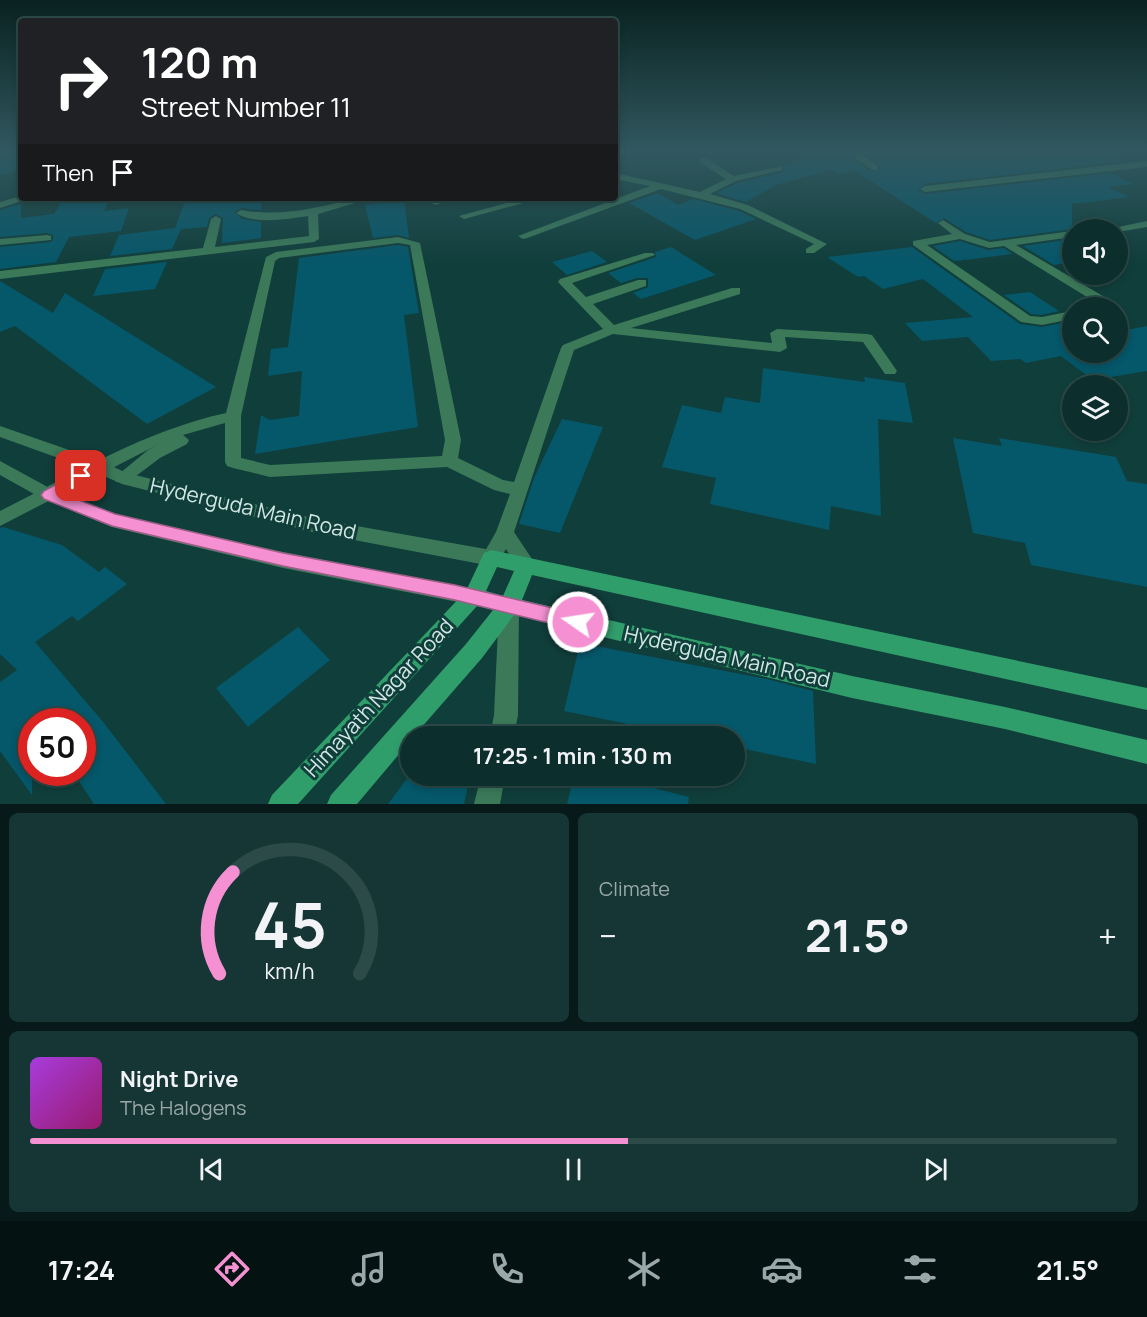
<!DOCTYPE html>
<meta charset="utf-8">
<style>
:root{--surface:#0c2e2c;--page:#153634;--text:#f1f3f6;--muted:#9aa8a9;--line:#2c4a48;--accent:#f591d2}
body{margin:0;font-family:Manrope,sans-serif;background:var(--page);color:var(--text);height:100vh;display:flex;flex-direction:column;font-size:22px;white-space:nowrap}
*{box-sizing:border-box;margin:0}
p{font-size:20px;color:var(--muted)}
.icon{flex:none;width:33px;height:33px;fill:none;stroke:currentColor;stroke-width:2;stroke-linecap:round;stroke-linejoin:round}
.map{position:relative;height:804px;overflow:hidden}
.details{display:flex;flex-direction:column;gap:9px;padding:9px;background:#071918;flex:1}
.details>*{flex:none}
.top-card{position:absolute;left:18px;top:18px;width:600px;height:183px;border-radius:6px;box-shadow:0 3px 9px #0003,0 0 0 2px var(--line);background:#202124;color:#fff;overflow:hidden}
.controls{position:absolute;left:1062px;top:219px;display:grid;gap:12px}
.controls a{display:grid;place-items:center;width:66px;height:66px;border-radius:50%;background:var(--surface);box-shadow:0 3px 9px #0003,0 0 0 2px var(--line);font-size:30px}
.speed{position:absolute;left:18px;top:708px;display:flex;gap:12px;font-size:30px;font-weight:700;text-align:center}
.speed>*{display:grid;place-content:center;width:78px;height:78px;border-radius:50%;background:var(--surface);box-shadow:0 3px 9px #0003,0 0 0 2px var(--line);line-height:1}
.speed .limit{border:9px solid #d22;background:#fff;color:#111}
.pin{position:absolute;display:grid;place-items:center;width:51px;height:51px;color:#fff;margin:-26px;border-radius:12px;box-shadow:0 3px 9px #0006}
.me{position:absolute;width:66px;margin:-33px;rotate:283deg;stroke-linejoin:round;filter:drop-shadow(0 0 4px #0008)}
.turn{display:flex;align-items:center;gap:21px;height:126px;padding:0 24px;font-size:27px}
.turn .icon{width:78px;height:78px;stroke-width:2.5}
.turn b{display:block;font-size:42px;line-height:51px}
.then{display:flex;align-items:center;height:57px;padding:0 24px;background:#0003;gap:12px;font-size:22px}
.big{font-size:45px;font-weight:700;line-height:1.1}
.details .widget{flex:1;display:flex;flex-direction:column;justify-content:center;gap:9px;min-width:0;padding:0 21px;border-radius:9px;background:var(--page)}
.details .dial{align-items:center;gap:0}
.dial svg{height:156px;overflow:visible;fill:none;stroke:var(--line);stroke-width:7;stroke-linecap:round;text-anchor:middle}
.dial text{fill:var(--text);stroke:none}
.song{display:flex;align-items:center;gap:18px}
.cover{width:72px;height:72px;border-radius:9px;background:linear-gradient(135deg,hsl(280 70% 55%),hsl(320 70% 35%))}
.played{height:6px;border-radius:3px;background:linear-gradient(90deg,var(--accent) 55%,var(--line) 55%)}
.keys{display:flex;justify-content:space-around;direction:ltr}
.heat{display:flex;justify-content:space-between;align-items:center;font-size:33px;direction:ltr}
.details .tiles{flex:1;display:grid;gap:9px;grid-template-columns:1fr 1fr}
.widget:last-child{grid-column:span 2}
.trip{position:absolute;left:400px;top:726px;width:345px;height:60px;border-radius:30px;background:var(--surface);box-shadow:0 3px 9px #0003,0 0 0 2px var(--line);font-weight:700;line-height:60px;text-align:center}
.menu{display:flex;height:96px;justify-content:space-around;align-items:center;background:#051212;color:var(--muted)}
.menu .icon{width:42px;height:42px}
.menu .current{color:var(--accent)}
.menu b{font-size:27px;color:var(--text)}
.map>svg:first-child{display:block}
.building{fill:#05576a}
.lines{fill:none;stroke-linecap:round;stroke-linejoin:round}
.minor{fill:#3b7959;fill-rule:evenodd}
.tertiary{fill:#3b7959;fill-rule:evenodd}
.secondary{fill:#309e6b;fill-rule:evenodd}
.route{fill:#f591d2;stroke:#9f5e88;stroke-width:1.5}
.labels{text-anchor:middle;stroke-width:6;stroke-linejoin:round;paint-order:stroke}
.near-street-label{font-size:21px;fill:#d0e7e4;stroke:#103e3b}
</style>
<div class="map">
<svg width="1147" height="804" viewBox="0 0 1147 804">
<rect width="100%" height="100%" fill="#103e3b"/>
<!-- building -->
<g class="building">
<path d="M 0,152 L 21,152 L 21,170 L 0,175 Z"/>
<path d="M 795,152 L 853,152 L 853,159 L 872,172 L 880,170 L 879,164 L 868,156 L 876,152 L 1119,152 L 1119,162 L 925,184 L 918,190 L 925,194 L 1111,173 L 1134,184 L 1108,187 L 1130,197 L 1072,204 L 1072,229 L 990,240 L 966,232 L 944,218 L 936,223 L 855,171 L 839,174 L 831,170 L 776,185 L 746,202 L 716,193 L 737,183 L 783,172 L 784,166 L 806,158 Z"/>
<path d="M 658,193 L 678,205 L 693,199 L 739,211 L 756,219 L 695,240 L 629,203 Z"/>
<path d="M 64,198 L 110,198 L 104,211 L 129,208 L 121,231 L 69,237 L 56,262 L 0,269 L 0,247 L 51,242 L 53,240 L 53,235 L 47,233 L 0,237 L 0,210 L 21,204 L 21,218 L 54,214 Z"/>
<path d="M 186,198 L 262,198 L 261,210 L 241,208 L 234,212 L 242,219 L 261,222 L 261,238 L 222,243 L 223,218 L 215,214 L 209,218 L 207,227 L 181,229 L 172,249 L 110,256 L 119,235 L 175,228 Z"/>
<path d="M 404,200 L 409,238 L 398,235 L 373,238 L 365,205 Z"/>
<path d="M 1072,239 L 1072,262 L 1054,265 L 1023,246 Z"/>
<path d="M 960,241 L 988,250 L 1004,248 L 1012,254 L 966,260 L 963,258 L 964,260 L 954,261 L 933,246 Z"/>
<path d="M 398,245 L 408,247 L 419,313 L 404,315 L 418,427 L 255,454 L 261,415 L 270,420 L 299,416 L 302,371 L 268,376 L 271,349 L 288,347 L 299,258 Z"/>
<path d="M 671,247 L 716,275 L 641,299 L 633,293 L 648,287 L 648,278 L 637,278 L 621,283 L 608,273 L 656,257 L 655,252 Z"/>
<path d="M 912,247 L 1020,324 L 1042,327 L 1072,321 L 1072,352 L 1118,352 L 1118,332 L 1147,326 L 1147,371 L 1093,380 L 1061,356 L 1026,363 L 1020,359 L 991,361 L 968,337 L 922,341 L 905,323 L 973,317 L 923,279 L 883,289 L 864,276 L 858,277 L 827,257 Z"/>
<path d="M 592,251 L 607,262 L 567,275 L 552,262 Z"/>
<path d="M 167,262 L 155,289 L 93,296 L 105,269 Z"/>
<path d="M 0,281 L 53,313 L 65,293 L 216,387 L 147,424 L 15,326 L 0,332 Z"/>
<path d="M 1030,292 L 1059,311 L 1042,315 L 1031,314 L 1004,295 Z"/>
<path d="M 763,368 L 865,382 L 864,377 L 905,383 L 913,423 L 878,419 L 881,516 L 831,506 L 829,530 L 710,504 L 716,478 L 662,467 L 682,405 L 721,413 L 725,397 L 760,403 Z"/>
<path d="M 562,419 L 603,427 L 560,533 L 519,524 L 534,478 Z"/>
<path d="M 953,438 L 1002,446 L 999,438 L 1116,457 L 1127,481 L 1147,484 L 1147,587 L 1031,565 L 1025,543 L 973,533 Z"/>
<path d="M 3,527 L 62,545 L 99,572 L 105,567 L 127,584 L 78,621 L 72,616 L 35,642 L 104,723 L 166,804 L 94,804 L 73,772 L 82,772 L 82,722 L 32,722 L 32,795 L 0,751 L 0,682 L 17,670 L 0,654 L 0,528 Z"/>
<path d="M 298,627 L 330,660 L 248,727 L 216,688 Z"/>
<path d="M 580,643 L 767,679 L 813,691 L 816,764 L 735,747 L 735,736 L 687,736 L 564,711 Z"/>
<path d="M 409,776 L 470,776 L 464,804 L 388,804 Z"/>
<path d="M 574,776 L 607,776 L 689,797 L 688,804 L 567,804 Z"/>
</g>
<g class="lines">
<!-- minor -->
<g class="minor">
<path d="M 855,152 L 874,152 L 863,155 L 878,166 L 878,170 L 872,170 L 854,157 Z"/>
<path d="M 700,158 L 706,158 L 734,176 L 782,166 L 782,170 L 736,181 L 710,194 L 748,205 L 827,244 L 814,253 L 806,253 L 806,249 L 814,244 L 740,209 L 661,189 L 527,238 L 523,239 L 518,236 L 650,186 L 615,179 L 615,173 L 700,192 L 726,179 L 700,162 Z"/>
<path d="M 1147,161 L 1147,167 L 925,192 L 920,189 L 925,186 Z"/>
<path d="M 21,196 L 31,198 L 0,208 L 0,202 Z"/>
<path d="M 356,198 L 372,198 L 318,214 L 319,239 L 314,242 L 0,279 L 0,271 L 203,248 L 211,219 L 216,216 L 221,219 L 215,247 L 309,236 L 308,216 C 288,219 253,225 236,213 L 241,210 C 281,217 317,208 356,198 Z"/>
<path d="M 440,198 L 457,198 L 435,205 L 430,202 Z"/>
<path d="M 525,198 L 542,198 L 464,219 L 459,216 Z"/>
<path d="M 943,220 L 965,234 L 990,242 L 1072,231 L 1072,237 L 1016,245 L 1108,299 L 1114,306 L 1099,308 L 1100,305 L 1004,246 L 989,248 L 960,239 L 927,245 L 1030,316 L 1042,317 L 1072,311 L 1072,319 L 1042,325 L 1021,322 L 913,245 L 913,241 L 952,234 L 938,223 Z"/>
<path d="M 1147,221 L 1147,227 L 1118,232 L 1118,230 L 1104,230 Z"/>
<path d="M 47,235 L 51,236 L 51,240 L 0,245 L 0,239 Z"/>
<path d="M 398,237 L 420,243 L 461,440 L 458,458 L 503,480 L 514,482 L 561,348 L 563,345 L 603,329 L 558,282 L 560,279 L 645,253 L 653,253 L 655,255 L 572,283 L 586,297 L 638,280 L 646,280 L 646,286 L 593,304 L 614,325 L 732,288 L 740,288 L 740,294 L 631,328 L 772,343 L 770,333 L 777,329 L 867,334 L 872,335 L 897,371 L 895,374 L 885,374 L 863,342 L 785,337 L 787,348 L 780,352 L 613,334 L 574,350 L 514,532 L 536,565 L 533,570 C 518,576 513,560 506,549 L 498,563 L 491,566 L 484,563 L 481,558 L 496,532 L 510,494 L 494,490 L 447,467 L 270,477 L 233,468 L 227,466 L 225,462 L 225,423 L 183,435 L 189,440 L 187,444 L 160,458 L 128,482 L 116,482 L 114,478 L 148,450 L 159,444 L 0,526 L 0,511 C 74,474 144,431 226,413 L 266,257 L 276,252 ZM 398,243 L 410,245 L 445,440 L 442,456 L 270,465 L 241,458 L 241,416 L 275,261 L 279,258 Z"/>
<path d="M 509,597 L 516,600 L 519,606 L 518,715 L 514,736 L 490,736 L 494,715 L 499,606 L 502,600 Z"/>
<path d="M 481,776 L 505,776 L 500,804 L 474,804 Z"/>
</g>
<!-- tertiary -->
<g class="tertiary">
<path d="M 0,426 L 98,460 L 127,473 L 312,518 L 491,550 L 498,553 L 501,558 L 498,563 L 491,566 L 312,532 L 122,484 L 86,468 L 0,437 Z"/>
<path d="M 0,461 L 55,491 L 115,514 L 283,552 L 473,589 L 480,591 L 483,597 L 480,603 L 473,605 L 283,568 L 112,527 L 43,499 L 0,475 Z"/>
</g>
<!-- secondary -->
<path class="secondary" d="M 491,550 L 1147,688 L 1147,710 L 532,575 L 522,600 L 852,676 L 1005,707 L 1147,740 L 1147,764 L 1005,729 L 852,698 L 514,615 L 482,658 L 414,736 L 411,736 L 411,740 L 357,804 L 327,804 L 331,795 L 466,644 L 493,610 L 477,606 L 298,804 L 268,804 L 272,795 L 466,591 L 484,553 ZM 497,567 L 514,571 L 503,596 L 486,591 Z"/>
</g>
<!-- sky -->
<linearGradient id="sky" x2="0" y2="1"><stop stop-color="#092220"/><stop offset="0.57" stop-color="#315860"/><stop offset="1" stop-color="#315860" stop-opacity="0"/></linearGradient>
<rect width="1147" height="265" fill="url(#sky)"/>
<!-- route -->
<path class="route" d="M 81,471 L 87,472 L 89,476 L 87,480 L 63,494 L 115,514 L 283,553 L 455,585 L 578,614 L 585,616 L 587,622 L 585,628 L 578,630 L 455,600 L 283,566 L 112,526 L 44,499 L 41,495 L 44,491 Z"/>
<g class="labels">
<!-- near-street labels -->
<g class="near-street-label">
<text transform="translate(253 509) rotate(13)" y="7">Hyderguda Main Road</text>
<text transform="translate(727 657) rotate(13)" y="7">Hyderguda Main Road</text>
<text transform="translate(379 698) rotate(-47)" y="7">Himayath Nagar Road</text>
</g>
</g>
</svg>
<div class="controls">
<a><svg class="icon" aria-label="sound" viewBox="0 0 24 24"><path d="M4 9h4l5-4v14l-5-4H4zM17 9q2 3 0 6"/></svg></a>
<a><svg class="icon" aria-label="search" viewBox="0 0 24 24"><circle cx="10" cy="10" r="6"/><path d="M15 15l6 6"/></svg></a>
<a><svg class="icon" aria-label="layers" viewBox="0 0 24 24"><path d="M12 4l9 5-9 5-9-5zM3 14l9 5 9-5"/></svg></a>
</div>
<div class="speed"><div class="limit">50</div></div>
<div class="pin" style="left:81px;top:476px;background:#d93025"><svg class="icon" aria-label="arrive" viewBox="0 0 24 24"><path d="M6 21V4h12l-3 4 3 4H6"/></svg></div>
<svg class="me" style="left:578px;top:622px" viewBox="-20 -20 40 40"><circle r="17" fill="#f591d2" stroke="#fff" stroke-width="3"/><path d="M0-11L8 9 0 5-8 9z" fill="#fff"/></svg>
<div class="trip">17:25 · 1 min · 130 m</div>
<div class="top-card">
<div class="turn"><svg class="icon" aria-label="right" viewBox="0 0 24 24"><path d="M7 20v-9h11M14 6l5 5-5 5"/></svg><div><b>120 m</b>Street Number 11</div></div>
<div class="then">Then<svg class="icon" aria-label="arrive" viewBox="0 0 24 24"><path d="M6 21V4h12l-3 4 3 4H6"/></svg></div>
</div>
</div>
<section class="details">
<div class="tiles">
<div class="widget dial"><svg viewBox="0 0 100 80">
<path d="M14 69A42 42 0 1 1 86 69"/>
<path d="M14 69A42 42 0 0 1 21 17" stroke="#f591d2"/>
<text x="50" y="56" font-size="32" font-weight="700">45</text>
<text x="50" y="72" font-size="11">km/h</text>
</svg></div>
<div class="widget"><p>Climate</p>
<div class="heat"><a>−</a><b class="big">21.5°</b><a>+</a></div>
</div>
<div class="widget">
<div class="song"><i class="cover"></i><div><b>Night Drive</b><p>The Halogens</p></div></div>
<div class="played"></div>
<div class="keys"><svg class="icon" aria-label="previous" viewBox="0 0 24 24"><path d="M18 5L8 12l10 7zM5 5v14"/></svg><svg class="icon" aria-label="pause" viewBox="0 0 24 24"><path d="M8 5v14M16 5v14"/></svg><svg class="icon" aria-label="next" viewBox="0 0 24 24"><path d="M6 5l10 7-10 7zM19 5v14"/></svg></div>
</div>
</div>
</section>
<nav class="menu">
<b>17:24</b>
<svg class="icon current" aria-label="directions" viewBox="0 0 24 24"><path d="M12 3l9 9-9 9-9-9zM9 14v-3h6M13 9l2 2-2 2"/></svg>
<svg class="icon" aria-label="music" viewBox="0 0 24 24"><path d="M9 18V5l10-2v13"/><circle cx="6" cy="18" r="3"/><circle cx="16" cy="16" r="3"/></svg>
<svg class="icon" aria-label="phone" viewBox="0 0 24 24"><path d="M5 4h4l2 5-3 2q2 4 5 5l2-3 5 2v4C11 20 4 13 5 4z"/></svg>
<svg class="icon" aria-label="climate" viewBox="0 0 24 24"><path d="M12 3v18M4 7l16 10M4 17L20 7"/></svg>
<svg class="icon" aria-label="car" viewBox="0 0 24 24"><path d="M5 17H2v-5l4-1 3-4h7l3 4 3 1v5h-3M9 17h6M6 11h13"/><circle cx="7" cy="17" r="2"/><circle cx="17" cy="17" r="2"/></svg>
<svg class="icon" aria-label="filters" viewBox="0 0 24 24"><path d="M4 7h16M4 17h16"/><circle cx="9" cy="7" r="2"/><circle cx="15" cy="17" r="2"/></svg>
<b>21.5°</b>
</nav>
